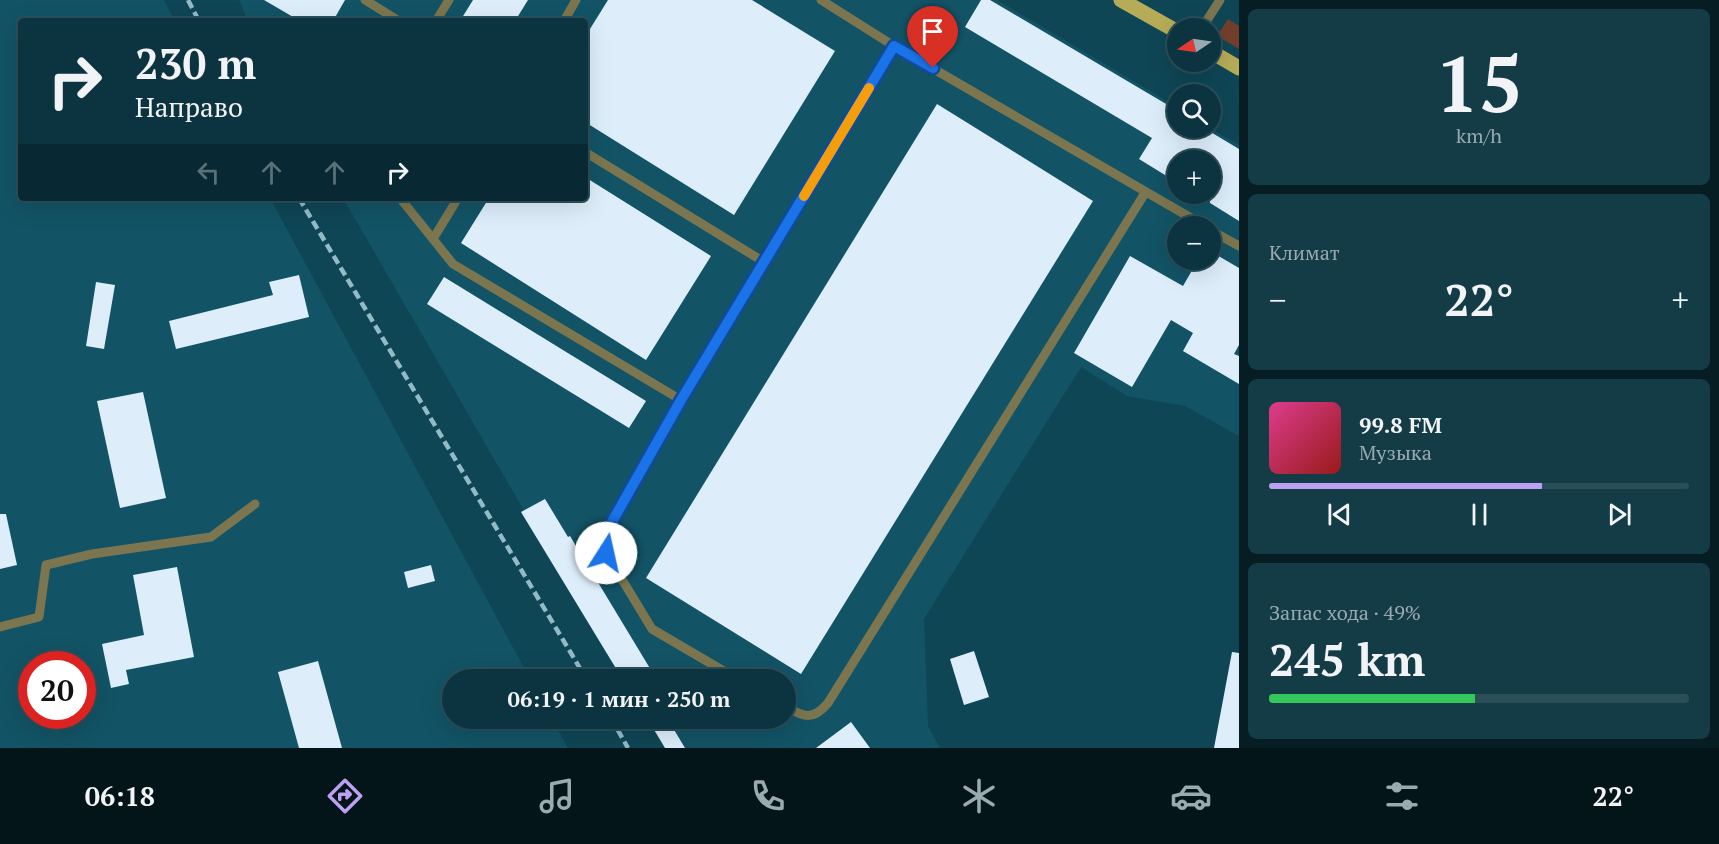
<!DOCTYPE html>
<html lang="ru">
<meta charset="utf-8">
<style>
:root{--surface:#0b3440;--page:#143c47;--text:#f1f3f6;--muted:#9aaab1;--line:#2b4f59;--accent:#bca0f2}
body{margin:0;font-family:"PT Serif",serif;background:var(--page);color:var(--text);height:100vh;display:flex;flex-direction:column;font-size:22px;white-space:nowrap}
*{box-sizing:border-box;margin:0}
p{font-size:20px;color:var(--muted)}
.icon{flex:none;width:33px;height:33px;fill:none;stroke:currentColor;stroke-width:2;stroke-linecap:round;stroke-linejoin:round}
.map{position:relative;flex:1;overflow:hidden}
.side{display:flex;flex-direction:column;gap:9px;padding:9px;background:#061d23;width:480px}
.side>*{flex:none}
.hud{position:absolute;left:18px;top:18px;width:570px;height:183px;border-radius:6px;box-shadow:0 6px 24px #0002,0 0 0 2px var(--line);background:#0b3440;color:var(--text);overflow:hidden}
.needle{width:39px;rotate:257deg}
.controls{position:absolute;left:1167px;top:18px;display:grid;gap:12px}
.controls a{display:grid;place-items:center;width:54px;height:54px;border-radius:50%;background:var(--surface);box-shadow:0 6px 24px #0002,0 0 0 2px var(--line);font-size:30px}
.speed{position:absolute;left:18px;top:651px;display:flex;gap:12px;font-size:30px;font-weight:700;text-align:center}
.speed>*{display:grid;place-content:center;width:78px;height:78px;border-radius:50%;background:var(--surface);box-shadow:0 6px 24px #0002,0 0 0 2px var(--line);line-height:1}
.speed .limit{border:9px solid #d22;background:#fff;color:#111}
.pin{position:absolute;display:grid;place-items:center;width:51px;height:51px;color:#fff;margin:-62px -26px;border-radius:50% 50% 50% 0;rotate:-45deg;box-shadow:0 0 6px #0007}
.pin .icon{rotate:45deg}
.me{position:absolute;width:66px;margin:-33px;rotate:10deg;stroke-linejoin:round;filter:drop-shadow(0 0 4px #0008)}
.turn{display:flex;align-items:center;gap:21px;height:126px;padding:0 18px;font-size:27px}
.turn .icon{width:78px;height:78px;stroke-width:2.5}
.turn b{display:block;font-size:42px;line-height:51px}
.lanes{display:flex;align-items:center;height:57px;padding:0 18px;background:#0003;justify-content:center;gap:30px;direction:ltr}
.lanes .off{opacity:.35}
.big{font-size:45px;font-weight:700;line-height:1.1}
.side .card{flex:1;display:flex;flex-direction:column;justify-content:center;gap:9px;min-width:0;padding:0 21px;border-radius:9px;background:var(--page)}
.side .dial{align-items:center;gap:0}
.dial b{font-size:78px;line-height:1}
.song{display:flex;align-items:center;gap:18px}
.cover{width:72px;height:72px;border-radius:9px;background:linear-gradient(135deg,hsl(330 70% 55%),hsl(0 70% 35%))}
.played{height:6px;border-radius:3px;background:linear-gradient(90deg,var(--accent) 65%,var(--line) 65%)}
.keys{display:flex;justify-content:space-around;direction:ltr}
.heat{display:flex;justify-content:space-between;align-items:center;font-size:33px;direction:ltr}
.charge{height:9px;border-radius:4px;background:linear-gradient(90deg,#34c759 49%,var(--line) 0)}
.trip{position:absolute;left:442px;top:669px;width:354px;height:60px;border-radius:30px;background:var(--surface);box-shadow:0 6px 24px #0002,0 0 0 2px var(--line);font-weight:700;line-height:60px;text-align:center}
.tabs{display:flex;height:96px;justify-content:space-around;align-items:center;background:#04151a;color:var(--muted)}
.tabs .icon{width:42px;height:42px}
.tabs .on{color:var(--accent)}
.tabs b{font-size:27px;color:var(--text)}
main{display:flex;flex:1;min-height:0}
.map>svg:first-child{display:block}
.built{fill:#125365;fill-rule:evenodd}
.green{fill:#723f2c}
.building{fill:#ddedfa}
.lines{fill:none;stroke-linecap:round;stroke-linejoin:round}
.lane{stroke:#7b764f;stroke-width:9}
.primary{stroke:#b6ab56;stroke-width:15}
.rail{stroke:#93bac7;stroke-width:4.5;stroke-dasharray:9 4.5;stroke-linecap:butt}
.route-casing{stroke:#114b97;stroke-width:15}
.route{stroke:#1a73e8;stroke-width:10}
.slow{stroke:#f59e0b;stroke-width:10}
</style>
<main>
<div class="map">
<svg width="1239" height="748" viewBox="0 0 1239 748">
<rect width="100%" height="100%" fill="#0f4655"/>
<!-- built -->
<g class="built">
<path d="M 0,0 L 164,0 L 175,21 L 21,21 L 21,198 L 270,198 L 530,679 L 453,680 L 453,718 L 552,719 L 568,748 L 0,748 ZM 32,664 L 82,664 L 82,716 L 32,716 Z"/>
<path d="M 239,0 L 997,0 L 1177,107 L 1178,128 L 1210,128 L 1239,145 L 1239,436 L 1185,406 L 1127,396 L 1081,367 L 924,619 L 928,726 L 940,748 L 668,748 L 650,719 L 786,718 L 786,680 L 627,679 L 523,509 L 343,198 L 585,198 L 585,21 L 248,21 ZM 1178,160 L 1210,160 L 1210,194 L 1178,194 ZM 1178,226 L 1210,226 L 1210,260 L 1178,260 Z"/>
</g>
<!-- green -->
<path class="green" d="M 1228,19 L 1239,26 L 1239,49 L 1217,36 Z"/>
<!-- building -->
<g class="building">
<path d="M 264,0 L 345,0 L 333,21 L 300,21 Z"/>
<path d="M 473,0 L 528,0 L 515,21 L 460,21 Z"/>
<path d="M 608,0 L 752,0 L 835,51 L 734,215 L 585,122 L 585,37 Z"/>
<path d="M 981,0 L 990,0 L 1178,111 L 1178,128 L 1204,128 L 1239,149 L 1239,221 L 1210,203 L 1210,160 L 1178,160 L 1178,183 L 1139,159 L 1152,138 L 965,27 Z"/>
<path d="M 937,104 L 1093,201 L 801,674 L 646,578 Z"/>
<path d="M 585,177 L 711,256 L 646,360 L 461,243 L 489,198 L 585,198 Z"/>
<path d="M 1210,251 L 1239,268 L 1239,345 L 1234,354 L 1239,356 L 1239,384 L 1183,351 L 1193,333 L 1171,320 L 1132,387 L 1074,353 L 1130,256 L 1183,286 L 1198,260 L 1210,260 Z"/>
<path d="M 299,275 L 309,317 L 176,349 L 169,321 L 273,295 L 269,282 Z"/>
<path d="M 444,277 L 646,401 L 629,428 L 427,304 Z"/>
<path d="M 96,282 L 115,285 L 104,349 L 86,346 Z"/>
<path d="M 143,392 L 166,498 L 120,508 L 97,401 Z"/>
<path d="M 545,499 L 568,537 L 570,536 L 657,680 L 623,680 L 521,512 Z"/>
<path d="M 0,514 L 6,514 L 17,565 L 0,569 Z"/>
<path d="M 431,565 L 435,581 L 408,588 L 404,572 Z"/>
<path d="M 177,567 L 194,657 L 126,670 L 129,684 L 111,688 L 102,644 L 144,635 L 133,575 Z"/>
<path d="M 974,651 L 989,697 L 964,705 L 950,659 Z"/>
<path d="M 1232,652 L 1239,653 L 1239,748 L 1214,748 Z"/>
<path d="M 318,661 L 342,748 L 299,748 L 278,672 Z"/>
<path d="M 647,718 L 667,718 L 685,748 L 665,748 Z"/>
<path d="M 851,722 L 870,748 L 816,748 Z"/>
</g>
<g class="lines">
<!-- lane -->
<g class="lane">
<path d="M 365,0 L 399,21"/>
<path d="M 821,0 L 894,46 L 1205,226"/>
<path d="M 436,21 L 449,0"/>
<path d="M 564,21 L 576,0"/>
<path d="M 1202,28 L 1220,0"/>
<path d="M 585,152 L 764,262"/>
<path d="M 400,198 L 433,239"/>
<path d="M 458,198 L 433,239 L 453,264 L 681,400 L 894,46"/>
<path d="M 1210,230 L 1239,246"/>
<path d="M 681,400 L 604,536 L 606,553 L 652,629 L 739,680"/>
<path d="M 0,627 L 39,617 L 46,565 L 92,554 L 211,537 L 255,504"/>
<path d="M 786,707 C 804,717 813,721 828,703 L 1145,193"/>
</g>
<!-- primary -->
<g class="primary">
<path d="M 1121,0 L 1178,32"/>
<path d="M 1210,51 L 1239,68"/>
</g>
<!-- rail -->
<g class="rail">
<path d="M 188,0 L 199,21"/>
<path d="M 299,198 L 587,680"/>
<path d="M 611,718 L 628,748"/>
</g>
</g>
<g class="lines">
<!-- route casing -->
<g class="route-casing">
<path id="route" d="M 606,553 L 604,536 L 681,400 L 894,46 L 933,68"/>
</g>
<!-- route -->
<use href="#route" class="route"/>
<!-- slow -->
<path class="slow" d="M 804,196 L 869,88"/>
</g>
</svg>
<div class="controls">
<a><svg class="needle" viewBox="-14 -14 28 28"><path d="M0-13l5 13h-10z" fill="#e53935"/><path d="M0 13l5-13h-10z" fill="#9aaab1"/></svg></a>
<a><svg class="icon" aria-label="search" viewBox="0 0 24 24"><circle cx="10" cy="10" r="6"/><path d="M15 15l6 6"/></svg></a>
<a>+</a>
<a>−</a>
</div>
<div class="speed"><div class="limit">20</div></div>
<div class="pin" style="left:933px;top:68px;background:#d93025"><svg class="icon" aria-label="arrive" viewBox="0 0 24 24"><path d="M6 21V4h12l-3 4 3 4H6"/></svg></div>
<svg class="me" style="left:606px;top:553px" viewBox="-20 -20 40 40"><circle r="19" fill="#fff"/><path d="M0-13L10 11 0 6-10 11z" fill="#1a73e8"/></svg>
<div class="trip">06:19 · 1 мин · 250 m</div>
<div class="hud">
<div class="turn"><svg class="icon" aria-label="right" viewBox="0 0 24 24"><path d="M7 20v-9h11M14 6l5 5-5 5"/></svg><div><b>230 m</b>Направо</div></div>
<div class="lanes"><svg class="icon off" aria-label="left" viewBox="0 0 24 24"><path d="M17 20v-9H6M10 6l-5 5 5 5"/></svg><svg class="icon off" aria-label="ahead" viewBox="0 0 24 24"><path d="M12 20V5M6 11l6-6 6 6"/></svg><svg class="icon off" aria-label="ahead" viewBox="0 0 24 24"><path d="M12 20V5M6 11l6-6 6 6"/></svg><svg class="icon" aria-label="right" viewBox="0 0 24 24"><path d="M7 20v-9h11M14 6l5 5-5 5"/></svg></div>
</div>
</div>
<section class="side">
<div class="card dial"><b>15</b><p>km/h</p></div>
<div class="card"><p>Климат</p>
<div class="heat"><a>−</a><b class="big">22°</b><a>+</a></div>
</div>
<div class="card">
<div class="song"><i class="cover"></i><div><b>99.8 FM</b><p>Музыка</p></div></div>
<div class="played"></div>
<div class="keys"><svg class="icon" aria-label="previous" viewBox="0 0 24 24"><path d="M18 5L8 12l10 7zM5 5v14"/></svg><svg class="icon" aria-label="pause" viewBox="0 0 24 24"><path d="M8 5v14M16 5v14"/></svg><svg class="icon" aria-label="next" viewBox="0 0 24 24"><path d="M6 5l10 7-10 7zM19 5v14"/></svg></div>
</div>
<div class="card"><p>Запас хода · 49%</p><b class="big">245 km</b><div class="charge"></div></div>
</section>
</main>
<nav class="tabs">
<b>06:18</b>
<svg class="icon on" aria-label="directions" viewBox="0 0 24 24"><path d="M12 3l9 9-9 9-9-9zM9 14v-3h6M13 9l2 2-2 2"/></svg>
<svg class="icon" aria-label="music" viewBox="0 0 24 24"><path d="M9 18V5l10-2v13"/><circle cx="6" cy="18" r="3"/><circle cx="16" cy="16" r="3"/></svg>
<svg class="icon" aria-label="phone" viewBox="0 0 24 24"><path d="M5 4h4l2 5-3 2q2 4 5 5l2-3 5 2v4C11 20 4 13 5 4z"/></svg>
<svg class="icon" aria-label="climate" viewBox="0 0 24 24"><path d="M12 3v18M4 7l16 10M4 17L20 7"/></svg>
<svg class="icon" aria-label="car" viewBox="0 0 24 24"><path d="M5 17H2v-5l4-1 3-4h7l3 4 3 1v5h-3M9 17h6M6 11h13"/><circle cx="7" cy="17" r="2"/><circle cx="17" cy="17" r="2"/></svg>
<svg class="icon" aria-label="filters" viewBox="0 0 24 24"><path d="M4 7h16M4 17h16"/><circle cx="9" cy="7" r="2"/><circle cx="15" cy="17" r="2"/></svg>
<b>22°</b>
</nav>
